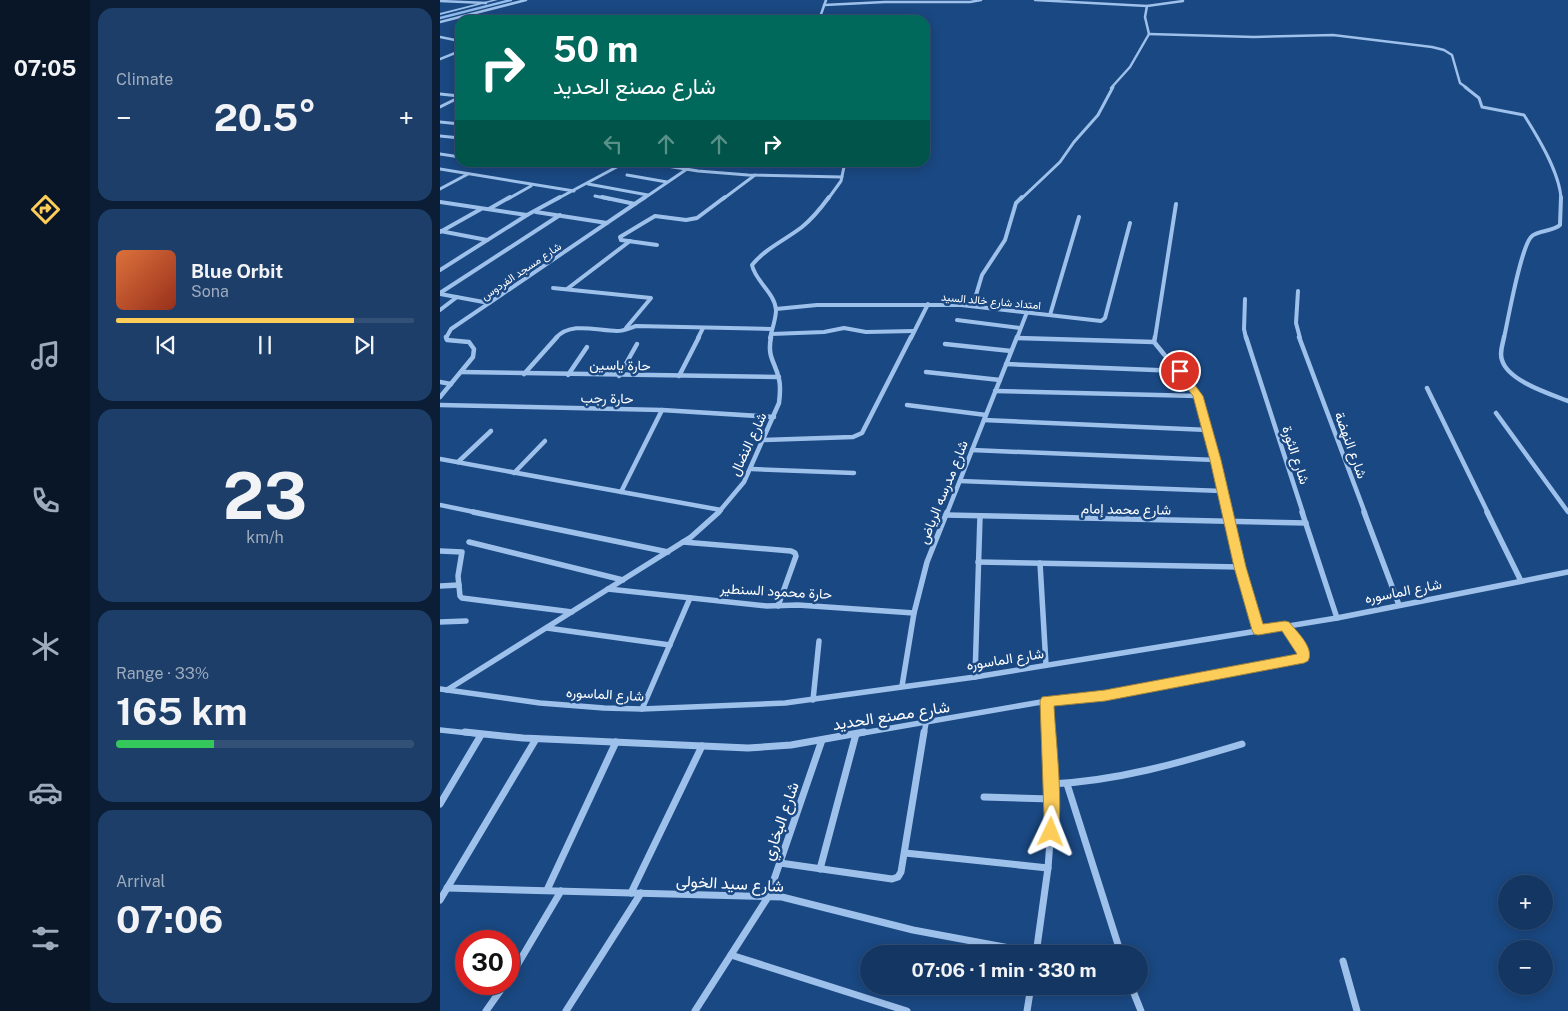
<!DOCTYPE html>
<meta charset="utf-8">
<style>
:root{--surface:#143662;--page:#1d3e68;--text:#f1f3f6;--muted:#9dabbe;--line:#335077;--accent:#fdcd5a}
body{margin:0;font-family:"Public Sans",Vazirmatn,sans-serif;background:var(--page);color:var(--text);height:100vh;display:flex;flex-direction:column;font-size:19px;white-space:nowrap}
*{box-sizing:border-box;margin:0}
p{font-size:16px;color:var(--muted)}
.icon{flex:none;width:28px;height:28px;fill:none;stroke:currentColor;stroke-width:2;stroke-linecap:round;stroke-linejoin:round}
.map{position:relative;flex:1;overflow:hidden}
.sheet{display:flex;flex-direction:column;gap:8px;padding:8px;background:#0b1e36;width:350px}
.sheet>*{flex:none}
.guide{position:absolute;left:15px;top:15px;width:475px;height:152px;border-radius:15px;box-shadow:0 2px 12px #0003,0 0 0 1px var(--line);background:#00695c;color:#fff;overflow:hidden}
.tools{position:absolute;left:1058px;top:875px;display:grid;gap:10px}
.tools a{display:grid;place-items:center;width:55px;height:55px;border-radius:50%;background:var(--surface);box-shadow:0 2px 12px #0003,0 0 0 1px var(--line);font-size:25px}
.speed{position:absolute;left:15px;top:930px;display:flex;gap:10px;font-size:25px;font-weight:700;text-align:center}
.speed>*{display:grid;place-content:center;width:65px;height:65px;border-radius:50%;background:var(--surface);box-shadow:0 2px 12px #0003,0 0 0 1px var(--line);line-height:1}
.speed .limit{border:8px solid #d22;background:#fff;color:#111}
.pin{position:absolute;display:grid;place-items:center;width:42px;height:42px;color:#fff;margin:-21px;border:2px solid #fff;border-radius:50%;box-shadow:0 1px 5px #0007}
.me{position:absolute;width:55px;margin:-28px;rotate:2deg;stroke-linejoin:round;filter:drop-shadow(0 0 4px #0008)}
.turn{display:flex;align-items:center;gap:18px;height:105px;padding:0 15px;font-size:22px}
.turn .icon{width:65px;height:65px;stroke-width:2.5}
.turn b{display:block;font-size:35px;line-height:42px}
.lanes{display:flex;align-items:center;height:48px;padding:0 15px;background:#0003;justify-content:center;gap:25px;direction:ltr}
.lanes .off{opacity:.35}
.big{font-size:38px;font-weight:700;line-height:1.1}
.sheet .widget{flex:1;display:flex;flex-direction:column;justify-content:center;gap:8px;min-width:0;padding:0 18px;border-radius:15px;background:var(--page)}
.sheet .dial{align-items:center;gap:0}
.dial b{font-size:65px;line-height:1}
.song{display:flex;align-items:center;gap:15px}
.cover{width:60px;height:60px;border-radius:8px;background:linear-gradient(135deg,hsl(20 70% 55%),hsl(10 70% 35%))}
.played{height:5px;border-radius:2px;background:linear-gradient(90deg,var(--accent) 80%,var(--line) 80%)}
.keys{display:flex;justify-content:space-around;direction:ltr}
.heat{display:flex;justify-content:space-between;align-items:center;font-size:28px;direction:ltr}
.charge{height:8px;border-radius:4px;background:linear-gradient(90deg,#34c759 33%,var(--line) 0)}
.trip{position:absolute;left:420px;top:945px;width:288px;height:50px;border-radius:25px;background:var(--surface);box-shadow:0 2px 12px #0003,0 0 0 1px var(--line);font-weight:700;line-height:50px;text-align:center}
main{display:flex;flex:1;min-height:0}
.tab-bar{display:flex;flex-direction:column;width:90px;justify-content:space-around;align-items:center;background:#081627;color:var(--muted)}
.tab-bar .icon{width:35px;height:35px}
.tab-bar .active{color:var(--accent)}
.tab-bar b{font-size:22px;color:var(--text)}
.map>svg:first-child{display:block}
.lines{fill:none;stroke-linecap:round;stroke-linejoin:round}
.stream{stroke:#91bced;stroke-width:2.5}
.minor-far5{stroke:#9ec1eb;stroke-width:2.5}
.minor-far4{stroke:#9ec1eb;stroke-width:3}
.minor-far3{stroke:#9ec1eb;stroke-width:4}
.minor-far2{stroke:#9ec1eb;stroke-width:4.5}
.minor-far1{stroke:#9ec1eb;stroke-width:5.5}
.minor{stroke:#9ec1eb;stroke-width:7}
.tertiary{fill:#9ec1eb;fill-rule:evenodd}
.route{fill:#fdcd5a;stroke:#a4853a}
.labels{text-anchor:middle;stroke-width:5;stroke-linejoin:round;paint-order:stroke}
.far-street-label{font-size:11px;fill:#fff;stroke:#1a4882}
.street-label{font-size:14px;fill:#fff;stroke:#1a4882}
.near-street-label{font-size:16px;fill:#fff;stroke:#1a4882}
</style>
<main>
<nav class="tab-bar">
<b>07:05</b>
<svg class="icon active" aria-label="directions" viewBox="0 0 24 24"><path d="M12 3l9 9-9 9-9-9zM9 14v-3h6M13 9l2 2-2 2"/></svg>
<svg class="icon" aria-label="music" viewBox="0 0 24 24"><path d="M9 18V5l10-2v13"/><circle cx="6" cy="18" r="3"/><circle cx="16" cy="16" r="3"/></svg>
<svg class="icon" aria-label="phone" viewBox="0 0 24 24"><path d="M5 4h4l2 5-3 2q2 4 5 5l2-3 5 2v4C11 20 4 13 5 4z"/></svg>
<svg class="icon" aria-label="climate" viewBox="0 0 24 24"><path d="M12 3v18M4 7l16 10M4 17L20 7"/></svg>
<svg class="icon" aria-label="car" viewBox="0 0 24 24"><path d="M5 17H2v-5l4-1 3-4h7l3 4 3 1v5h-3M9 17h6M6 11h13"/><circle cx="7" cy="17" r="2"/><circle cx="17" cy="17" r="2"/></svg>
<svg class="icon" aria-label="filters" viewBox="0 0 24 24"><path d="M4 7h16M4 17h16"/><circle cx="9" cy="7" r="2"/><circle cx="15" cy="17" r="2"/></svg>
</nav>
<section class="sheet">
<div class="widget"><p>Climate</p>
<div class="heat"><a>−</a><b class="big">20.5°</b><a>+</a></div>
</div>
<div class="widget">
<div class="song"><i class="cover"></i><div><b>Blue Orbit</b><p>Sona</p></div></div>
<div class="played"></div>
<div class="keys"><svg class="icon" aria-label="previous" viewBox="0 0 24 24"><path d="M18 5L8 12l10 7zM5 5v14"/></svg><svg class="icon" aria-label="pause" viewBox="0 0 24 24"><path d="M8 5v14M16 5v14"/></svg><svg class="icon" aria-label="next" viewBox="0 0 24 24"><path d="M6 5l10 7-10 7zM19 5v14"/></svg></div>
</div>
<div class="widget dial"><b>23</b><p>km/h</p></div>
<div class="widget"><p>Range · 33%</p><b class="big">165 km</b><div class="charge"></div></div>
<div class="widget"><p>Arrival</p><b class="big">07:06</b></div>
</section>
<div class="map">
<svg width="1128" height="1011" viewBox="0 0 1128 1011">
<rect width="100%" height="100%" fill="#1a4882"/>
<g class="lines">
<!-- stream -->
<path class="stream" d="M 0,18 L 71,0"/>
<!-- minor-far5 -->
<g class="minor-far5">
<path d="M 595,0 L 707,6 L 743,1"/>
<path d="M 0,1 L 46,3"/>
<path d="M 384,5 L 445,2 L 530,2 L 541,0"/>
<path d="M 379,20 L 386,0"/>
<path d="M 0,22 L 86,0"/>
<path d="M 709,34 L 814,37 L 893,35 L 992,47 L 1004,50 L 1012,55 L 1020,83 L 1027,88"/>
<path d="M 0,37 L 20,41"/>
<path d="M 0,59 L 20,51"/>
<path d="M 671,88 L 690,67 L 709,34 L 705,17 L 707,6"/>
</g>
<!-- minor-far4 -->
<g class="minor-far4">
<path d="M 1025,87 L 1039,98 L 1042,107 L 1084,115 C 1098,137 1120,173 1121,199"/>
<path d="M 0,94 L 19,96"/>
<path d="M 0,107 L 20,97"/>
<path d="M 0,122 L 20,124"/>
<path d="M 0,136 L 20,138"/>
<path d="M 0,154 L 20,157"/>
<path d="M 202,162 L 258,171 L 308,175 L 402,177"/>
<path d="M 0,169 L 134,191"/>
<path d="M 187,175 L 227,182"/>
<path d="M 148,184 L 208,195"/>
<path d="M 0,189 L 28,174"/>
<path d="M 155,196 L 169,199"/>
<path d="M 68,199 L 91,186"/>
<path d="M 117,199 L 186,162"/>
<path d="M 203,199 L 247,169"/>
<path d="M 283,199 L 315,175"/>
<path d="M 388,199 L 401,181 L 405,162"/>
<path d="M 581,199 L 620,162 L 634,142 L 658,115 L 673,87"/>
</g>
<!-- minor-far3 -->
<g class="minor-far3">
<path d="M 162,197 L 195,204"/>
<path d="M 0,202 L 87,215"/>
<path d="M 49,209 L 70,197"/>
<path d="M 96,212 L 167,223"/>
<path d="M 0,231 L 47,240"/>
<path d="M 0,232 L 41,209"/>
<path d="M 217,245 L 181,240 L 180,237 L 215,216 L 246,220 L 257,218 L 285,197"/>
<path d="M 0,270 L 87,215 L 120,197"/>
<path d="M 113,288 L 211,298 L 186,328"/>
<path d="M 127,289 L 190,241"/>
<path d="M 858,291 L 856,323 L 860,338"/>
<path d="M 0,293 L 120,215"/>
<path d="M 0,294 L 49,303"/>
<path d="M 805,299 L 804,329 L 806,338"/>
<path d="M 533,305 L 542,275 L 565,240 L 576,203 L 582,197"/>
<path d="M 336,309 L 377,305 L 521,305 L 661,321 L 665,318 L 690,223"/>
<path d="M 0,310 L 17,297"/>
<path d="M 610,315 L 639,217"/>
<path d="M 517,320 L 580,328"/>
<path d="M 331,334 L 384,332 L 404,328 L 426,332 L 474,331"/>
<path d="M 6,338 L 11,329 L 205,197"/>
<path d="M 116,338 C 131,321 157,331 177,331 C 183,331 190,328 196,326 L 332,329"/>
<path d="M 258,338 L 263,328"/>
<path d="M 330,338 C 332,329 336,319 336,310 C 335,293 315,281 312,265 C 326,248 345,240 362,227 C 373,218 381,208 389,197"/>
<path d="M 471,338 L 488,304"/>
<path d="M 577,338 L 587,312"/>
<path d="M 715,338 L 736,204"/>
<path d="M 1064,338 C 1068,320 1081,245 1092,236 C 1099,230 1112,232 1120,225 L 1121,197"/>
</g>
<!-- minor-far2 -->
<g class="minor-far2">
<path d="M 806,337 L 863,513"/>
<path d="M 859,337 L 925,513"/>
<path d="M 1064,337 C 1063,344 1059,352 1062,360 C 1068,381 1110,394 1128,401"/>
<path d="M 577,338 L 714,342"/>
<path d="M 714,342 L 758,396 L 787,513"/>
<path d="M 714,342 L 715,337"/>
<path d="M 505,344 L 571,351"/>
<path d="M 566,364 L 740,371"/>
<path d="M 21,372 L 339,377"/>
<path d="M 486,372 L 560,380"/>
<path d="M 84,374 L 117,337"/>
<path d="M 128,375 L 147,347"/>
<path d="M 179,376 L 197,344"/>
<path d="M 239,376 L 259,337"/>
<path d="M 0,382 L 11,384"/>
<path d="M 987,388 L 1048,513"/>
<path d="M 555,391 L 758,396"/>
<path d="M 0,397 L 33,357 L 34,349 L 29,342 L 7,340 L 6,337"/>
<path d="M 0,405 L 222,410 L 334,417"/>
<path d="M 467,405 L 546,415"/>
<path d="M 1056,413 L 1128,512"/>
<path d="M 544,420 L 768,430"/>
<path d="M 324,440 L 413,437 L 422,433 L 471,337"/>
<path d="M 532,450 L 775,460"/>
<path d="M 0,459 L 281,510"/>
<path d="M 18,462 L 51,431"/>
<path d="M 312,469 L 414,473"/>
<path d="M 74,473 L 105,441"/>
<path d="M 520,481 L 782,491"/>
<path d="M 181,492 L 222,410"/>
<path d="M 0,505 L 39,513"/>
<path d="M 278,513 L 304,482 L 339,403 C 340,395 341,387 339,379 C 335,361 327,358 331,337"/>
<path d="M 507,513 L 577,337"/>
</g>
<!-- minor-far1 -->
<g class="minor-far1">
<path d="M 33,512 L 228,552"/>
<path d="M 787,512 L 818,630"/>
<path d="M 862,512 L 897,618"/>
<path d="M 924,512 L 959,605"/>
<path d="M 1047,512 L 1081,581"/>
<path d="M 506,515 L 866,523"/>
<path d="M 29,542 L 183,580"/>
<path d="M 243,542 L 351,551 L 355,553 L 356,556 L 338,606"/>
<path d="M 0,551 L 22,552 L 18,576 L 20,596 L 22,598 L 132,612"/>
<path d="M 538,562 L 800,567"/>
<path d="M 600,563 L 606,665"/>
<path d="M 0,586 L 19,585"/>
<path d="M 168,589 L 327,606 L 358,605 L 474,613"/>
<path d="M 0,622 L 26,621"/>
<path d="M 107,628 L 230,645"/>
<path d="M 535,677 L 540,516"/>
<path d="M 462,686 L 474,613 L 487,562 L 507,512"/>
<path d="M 0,689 L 100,703 L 164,708 L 202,709 L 345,703 L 535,677 L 897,618 L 1128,572"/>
<path d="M 7,690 L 251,537 L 279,512"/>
<path d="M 373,700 L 379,641"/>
<path d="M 607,701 L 608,734"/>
<path d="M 202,709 L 250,598"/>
<path d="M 0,730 L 38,734"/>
<path d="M 417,734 L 607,701 L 665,696 L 863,658 L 863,651 L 845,626"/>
<path d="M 484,734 L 486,723"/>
</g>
<!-- minor -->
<g class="minor">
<path d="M 25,732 L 83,738 L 308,748 L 351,745 L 424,732"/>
<path d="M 611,784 C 677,781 739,763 802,744"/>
<path d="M 627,784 L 681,954"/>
<path d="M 544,797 L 611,799"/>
<path d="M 0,804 L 41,735"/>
<path d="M 465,853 L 608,868"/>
<path d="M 340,863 L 452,879 L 458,877 L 461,872 L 484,732"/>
<path d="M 380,869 L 416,734"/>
<path d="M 7,888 L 342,897 L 473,930 L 596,953"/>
<path d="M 107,890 L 176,742"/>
<path d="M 191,893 L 262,746"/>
<path d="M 0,900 L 96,739"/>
<path d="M 596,954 L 608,868 L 612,814 L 608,732"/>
<path d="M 291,955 L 467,1011"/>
<path d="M 903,961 L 917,1011"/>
<path d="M 69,979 L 121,891"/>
<path d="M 691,986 L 701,1011"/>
<path d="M 46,1011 L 65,984"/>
<path d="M 126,1011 L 201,893"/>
<path d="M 255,1011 L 328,897 L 382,740"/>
<path d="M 587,1011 L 591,986"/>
</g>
<!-- tertiary -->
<path class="tertiary" d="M 52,0 L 58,0 L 0,15 L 0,13 Z"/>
</g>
<!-- route -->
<path class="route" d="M 740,368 L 743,369 L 763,396 L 781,460 L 806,567 L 823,624 L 845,621 L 849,622 C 857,632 875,648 868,661 L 864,663 L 665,701 L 614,706 C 615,732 625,818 616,837 L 611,839 L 605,837 L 603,832 L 604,814 L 600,701 L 602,697 L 665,690 L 857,654 L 842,631 L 818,635 L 814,634 L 812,630 L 794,567 L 770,460 L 753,396 L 735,371 Z"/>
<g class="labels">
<!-- far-street labels -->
<g class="far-street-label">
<text transform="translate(81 271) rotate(-34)" y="4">شارع مسجد الفردوس</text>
<text transform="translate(551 301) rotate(5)" y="4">امتداد شارع خالد السيد</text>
</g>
<!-- street labels -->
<g class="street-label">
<text transform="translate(180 365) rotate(1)" y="5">حارة ياسين</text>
<text transform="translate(167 398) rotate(1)" y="5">حارة رجب</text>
<text transform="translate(308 444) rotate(-65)" y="5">شارع النضال</text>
<text transform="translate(911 445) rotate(70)" y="5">شارع النهضة</text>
<text transform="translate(856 455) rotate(72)" y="5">شارع الثورة</text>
<text transform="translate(503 492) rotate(-68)" y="5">شارع مدرسه الرياض</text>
<text transform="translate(686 509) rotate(1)" y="5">شارع محمد إمام</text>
<text transform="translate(336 591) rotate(3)" y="5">حارة محمود السنطير</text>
<text transform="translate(963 591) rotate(-11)" y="5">شارع الماسوره</text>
<text transform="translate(565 659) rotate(-9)" y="5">شارع الماسوره</text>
<text transform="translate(165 694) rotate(3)" y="5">شارع الماسوره</text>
</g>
<!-- near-street labels -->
<g class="near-street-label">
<text transform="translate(451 715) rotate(-9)" y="6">شارع مصنع الحديد</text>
<text transform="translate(340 821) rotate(-71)" y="6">شارع البخاري</text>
<text transform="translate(290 883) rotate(3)" y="6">شارع سيد الخولى</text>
</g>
</g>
</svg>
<div class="tools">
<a>+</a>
<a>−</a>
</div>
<div class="speed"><div class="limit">30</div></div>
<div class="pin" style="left:740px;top:371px;background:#d93025"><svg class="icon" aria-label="arrive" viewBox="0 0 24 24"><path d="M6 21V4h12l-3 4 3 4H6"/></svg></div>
<svg class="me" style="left:611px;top:832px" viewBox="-20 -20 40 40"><path d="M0-17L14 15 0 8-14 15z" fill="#fdcd5a" stroke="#fff" stroke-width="4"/></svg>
<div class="trip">07:06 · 1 min · 330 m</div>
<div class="guide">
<div class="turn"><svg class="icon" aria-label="right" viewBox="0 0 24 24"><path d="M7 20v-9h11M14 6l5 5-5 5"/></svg><div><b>50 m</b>شارع مصنع الحديد</div></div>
<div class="lanes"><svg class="icon off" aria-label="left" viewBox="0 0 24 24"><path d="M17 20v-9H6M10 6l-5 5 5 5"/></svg><svg class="icon off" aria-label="ahead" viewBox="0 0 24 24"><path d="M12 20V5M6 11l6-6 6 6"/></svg><svg class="icon off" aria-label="ahead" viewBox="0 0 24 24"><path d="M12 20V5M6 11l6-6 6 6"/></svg><svg class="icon" aria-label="right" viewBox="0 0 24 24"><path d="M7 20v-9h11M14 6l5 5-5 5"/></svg></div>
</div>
</div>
</main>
